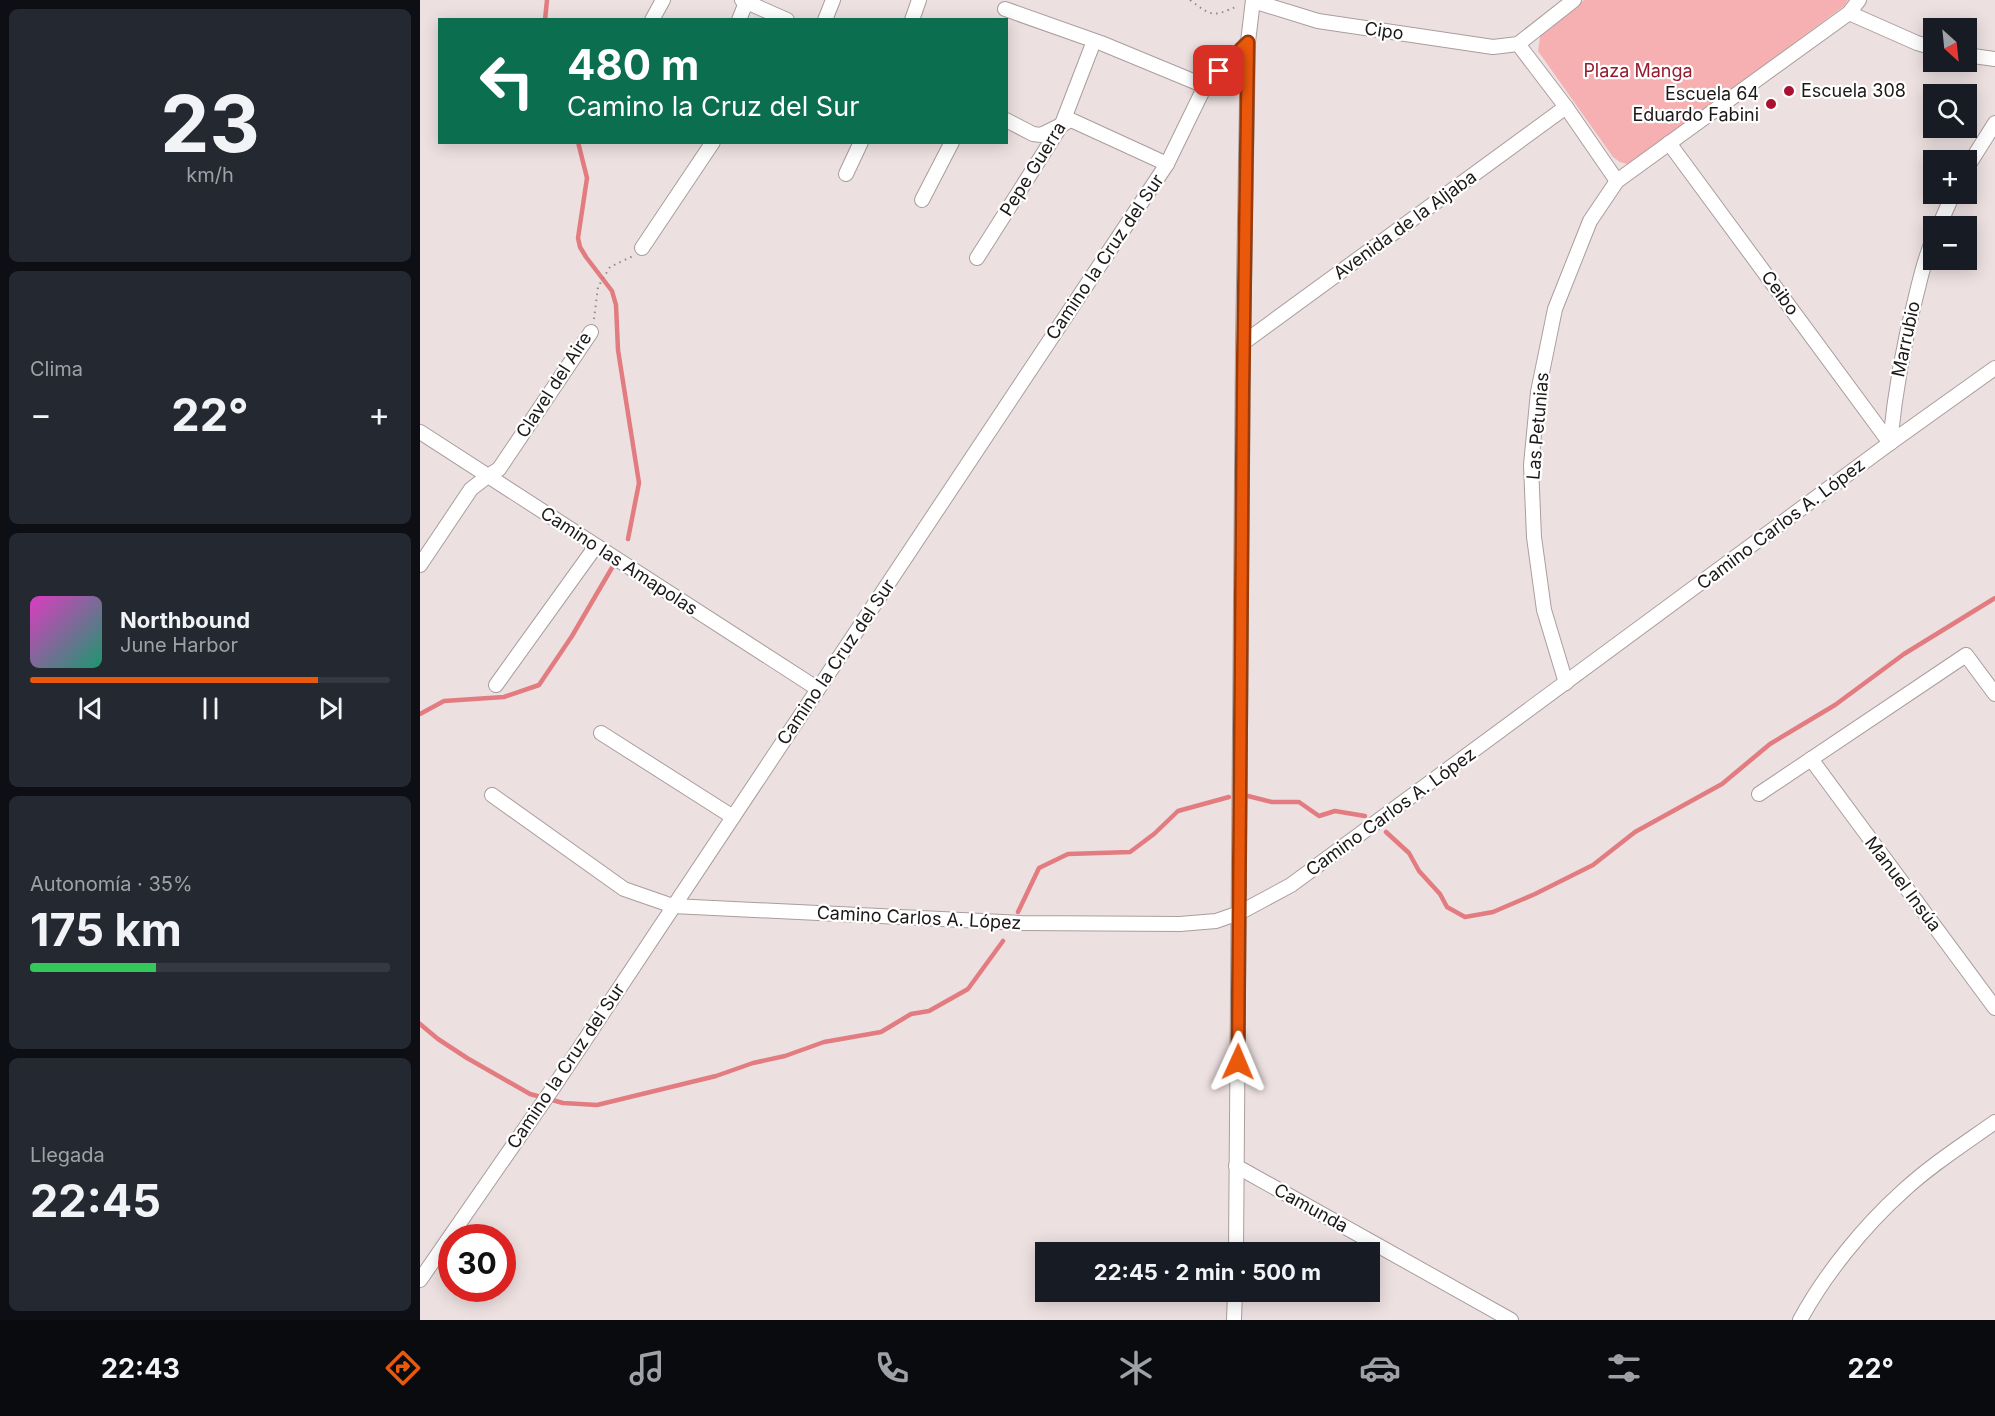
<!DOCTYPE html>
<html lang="es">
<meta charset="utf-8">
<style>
:root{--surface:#171b24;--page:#242831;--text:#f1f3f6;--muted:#9ea1a6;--line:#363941;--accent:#ea580c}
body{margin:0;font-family:Inter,sans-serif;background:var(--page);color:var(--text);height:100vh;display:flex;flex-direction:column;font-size:22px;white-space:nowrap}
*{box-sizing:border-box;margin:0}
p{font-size:20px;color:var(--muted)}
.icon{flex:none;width:33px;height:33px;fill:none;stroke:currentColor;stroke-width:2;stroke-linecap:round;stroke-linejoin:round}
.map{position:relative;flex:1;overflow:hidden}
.drawer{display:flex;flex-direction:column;gap:9px;padding:9px;background:#0d0f14;width:420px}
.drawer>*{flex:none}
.guide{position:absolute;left:18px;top:18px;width:570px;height:126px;border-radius:0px;box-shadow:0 3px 15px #0003;background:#0b6e4f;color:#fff;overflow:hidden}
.needle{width:39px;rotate:153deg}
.fabs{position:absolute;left:1503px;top:18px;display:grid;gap:12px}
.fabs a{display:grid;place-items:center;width:54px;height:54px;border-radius:0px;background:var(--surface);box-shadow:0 3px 15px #0003;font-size:30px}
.speed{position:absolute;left:18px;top:1224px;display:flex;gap:12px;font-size:30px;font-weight:700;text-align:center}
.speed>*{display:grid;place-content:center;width:78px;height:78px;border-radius:50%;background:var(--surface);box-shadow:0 3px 15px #0003;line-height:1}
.speed .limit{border:9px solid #d22;background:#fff;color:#111}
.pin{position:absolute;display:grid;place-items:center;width:51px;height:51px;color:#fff;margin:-26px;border-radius:12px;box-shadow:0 3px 9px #0006}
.me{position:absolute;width:66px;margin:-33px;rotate:1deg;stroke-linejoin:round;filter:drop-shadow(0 0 4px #0008)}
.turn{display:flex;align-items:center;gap:21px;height:126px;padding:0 30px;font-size:27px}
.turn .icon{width:78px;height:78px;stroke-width:2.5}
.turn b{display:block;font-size:42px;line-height:51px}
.big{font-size:45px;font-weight:700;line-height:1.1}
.drawer .card{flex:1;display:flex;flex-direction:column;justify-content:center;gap:9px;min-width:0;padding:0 21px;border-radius:9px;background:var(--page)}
.drawer .dial{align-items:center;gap:0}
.dial b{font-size:78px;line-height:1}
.song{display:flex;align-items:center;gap:18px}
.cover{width:72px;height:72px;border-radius:9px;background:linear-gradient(135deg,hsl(310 70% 55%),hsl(160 70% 35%))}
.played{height:6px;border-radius:3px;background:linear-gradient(90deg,var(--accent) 80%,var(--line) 80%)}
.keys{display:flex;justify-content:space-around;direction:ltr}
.heat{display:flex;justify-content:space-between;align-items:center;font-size:33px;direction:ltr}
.charge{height:9px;border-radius:4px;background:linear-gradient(90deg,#34c759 35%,var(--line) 0)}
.trip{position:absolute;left:615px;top:1242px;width:345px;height:60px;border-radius:0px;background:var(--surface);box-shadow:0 3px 15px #0003;font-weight:700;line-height:60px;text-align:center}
.tabs{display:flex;height:96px;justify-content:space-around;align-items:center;background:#090b0e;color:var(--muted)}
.tabs .icon{width:42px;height:42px}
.tabs .selected{color:var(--accent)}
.tabs b{font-size:27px;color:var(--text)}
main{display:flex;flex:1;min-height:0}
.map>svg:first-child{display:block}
.green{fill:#f7b0b1}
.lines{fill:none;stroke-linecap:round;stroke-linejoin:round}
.stream{stroke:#e27c80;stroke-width:4.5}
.street-casing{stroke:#a99d9d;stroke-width:16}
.path{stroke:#928989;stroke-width:2;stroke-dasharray:1.5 4.5;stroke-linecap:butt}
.street{stroke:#fff;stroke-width:14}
.route-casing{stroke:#983908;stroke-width:15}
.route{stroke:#ea580c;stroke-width:10}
.poi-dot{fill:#a81130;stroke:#fff;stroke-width:2}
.labels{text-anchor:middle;stroke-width:4.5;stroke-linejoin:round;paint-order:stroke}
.street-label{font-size:18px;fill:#1c1818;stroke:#fff}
.park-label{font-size:18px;fill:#961b2f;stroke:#fff}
.poi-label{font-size:18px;fill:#1c1818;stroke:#fff;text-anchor:start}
</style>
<main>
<section class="drawer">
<div class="card dial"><b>23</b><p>km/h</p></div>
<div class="card"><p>Clima</p>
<div class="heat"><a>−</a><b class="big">22°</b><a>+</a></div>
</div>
<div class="card">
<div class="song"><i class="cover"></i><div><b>Northbound</b><p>June Harbor</p></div></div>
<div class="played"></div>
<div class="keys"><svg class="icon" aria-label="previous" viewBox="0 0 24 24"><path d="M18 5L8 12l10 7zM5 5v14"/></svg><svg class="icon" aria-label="pause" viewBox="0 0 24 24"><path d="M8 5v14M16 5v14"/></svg><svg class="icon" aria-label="next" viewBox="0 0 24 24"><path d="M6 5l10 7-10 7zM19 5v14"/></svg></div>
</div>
<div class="card"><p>Autonomía · 35%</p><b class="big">175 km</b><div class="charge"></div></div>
<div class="card"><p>Llegada</p><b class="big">22:45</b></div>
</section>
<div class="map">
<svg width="1575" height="1320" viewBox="0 0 1575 1320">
<rect width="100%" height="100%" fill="#ede0e0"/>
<!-- green -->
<path class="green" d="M 1164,0 L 1428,0 L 1424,6 L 1213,162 L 1207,164 L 1200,162 L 1193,157 L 1118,51 L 1120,37 L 1125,31 Z"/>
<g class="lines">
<!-- stream -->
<g class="stream">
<path d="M 125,20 L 127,0"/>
<path d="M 158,142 L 167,178 L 158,238 L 160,247 L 166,257 L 192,291 L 196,305 L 198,350 L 219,483 L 208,539"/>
<path d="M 0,714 L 24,701 L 84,697 L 119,685 L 152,636 L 193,566"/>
<path d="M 828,796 L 852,802 L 879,802 L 899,816 L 915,811 L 945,816"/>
<path d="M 966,832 L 989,853 L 999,871 L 1020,894 L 1027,907 L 1045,917 L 1073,912 L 1115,894 L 1173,865 L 1215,832 L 1302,784 L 1350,744 L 1415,705 L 1484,654 L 1575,598"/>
<path d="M 598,912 L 619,868 L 648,854 L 710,852 L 734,834 L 758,811 L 809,797"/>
<path d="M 0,1024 L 18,1039 L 47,1058 L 110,1094 L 143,1103 L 177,1105 L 296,1076 L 333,1063 L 365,1056 L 404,1042 L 461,1032 L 491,1014 L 509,1011 L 548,989 L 583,941"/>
</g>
<!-- street casing -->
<g class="street-casing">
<g id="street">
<path d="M 322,0 L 367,20"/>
<path d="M 833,1 L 898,21 L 1073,47 L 1098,44 L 1154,0"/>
<path d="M 585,9 L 681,43 L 785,86"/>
<path d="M 1429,13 L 1497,43 L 1514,48"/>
<path d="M 232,20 L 243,0"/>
<path d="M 319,20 L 327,0"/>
<path d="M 405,20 L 413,0"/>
<path d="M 492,20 L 499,0"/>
<path d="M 1098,44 L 1146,107 L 1197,181"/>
<path d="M 1546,55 L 1575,59"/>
<path d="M 586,120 L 613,134 L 621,135 L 651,120 L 747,164"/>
<path d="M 1249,143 L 1470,443"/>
<path d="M 1546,169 L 1575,123"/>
<path d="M 426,174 L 441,142"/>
<path d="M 502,200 L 532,142"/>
<path d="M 1519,226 L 1533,194"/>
<path d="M 222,248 L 293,142"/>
<path d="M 557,258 L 642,124 L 674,41"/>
<path d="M 823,343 L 1146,107"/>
<path d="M 0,432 L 398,689"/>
<path d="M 1470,443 C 1475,393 1483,345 1496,296 C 1501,276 1505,256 1514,238"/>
<path d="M 0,565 L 51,489 L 68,476 L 79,469 L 171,332"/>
<path d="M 1146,683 L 1124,610 L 1114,537 L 1111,465 L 1118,392 L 1135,309 L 1170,221 L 1197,181 L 1429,13 L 1439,0"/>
<path d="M 76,685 L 176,546"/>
<path d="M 181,733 L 313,817"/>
<path d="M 1391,759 L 1575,1008"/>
<path d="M 1339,794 L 1546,655 L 1575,694"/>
<path d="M 72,795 L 204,889 L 253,906 L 601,923 L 760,924 L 796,921 L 819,913 L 871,885 L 1470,443 L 1575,368"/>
<path d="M 816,1166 L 1091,1320"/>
<path d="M 816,1252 L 823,343 L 828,42 L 833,0"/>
<path d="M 0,1280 L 133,1088 L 747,164 L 785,86 L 828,42"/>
<path d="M 814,1320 L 815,1292"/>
<path d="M 1380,1320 C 1405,1274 1444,1226 1483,1191 C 1511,1165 1544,1144 1575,1122"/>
</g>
</g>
<!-- path -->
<g class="path">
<path d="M 770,0 C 793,17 792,17 818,6"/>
<path d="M 174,319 L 178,287 L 190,267 L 213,256"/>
</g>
<!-- street -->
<use href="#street" class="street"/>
</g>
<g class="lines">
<!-- route casing -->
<g class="route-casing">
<path id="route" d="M 799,71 L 828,42 L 823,391 L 818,1062"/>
</g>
<!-- route -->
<use href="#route" class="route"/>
</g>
<!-- markers -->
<g class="poi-dot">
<circle cx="1369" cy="91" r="6"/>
<circle cx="1351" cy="104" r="6"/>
</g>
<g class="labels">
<!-- street labels -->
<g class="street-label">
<text transform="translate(964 31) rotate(8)" y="6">Cipo</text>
<text transform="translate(613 169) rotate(-58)" y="6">Pepe Guerra</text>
<text transform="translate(985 225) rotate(-36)" y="6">Avenida de la Aljaba</text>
<text transform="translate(685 257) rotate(-56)" y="6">Camino la Cruz del Sur</text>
<text transform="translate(1360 293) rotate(54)" y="6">Ceibo</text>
<text transform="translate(1486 339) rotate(-78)" y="6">Marrubio</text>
<text transform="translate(134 385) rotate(-57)" y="6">Clavel del Aire</text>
<text transform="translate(1118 426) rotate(-85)" y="6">Las Petunias</text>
<text transform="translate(1361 524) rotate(-37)" y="6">Camino Carlos A. López</text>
<text transform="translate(199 561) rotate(33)" y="6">Camino las Amapolas</text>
<text transform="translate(416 662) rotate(-56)" y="6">Camino la Cruz del Sur</text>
<text transform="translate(971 812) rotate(-36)" y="6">Camino Carlos A. López</text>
<text transform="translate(1483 884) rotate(53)" y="6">Manuel Insúa</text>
<text transform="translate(499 918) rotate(3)" y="6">Camino Carlos A. López</text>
<text transform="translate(146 1066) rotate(-56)" y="6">Camino la Cruz del Sur</text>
<text transform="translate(891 1208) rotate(29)" y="6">Camunda</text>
</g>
<!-- park labels -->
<g class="park-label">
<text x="1218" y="77">Plaza Manga</text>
</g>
<!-- poi labels -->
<g class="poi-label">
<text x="1381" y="97">Escuela 308</text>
<text x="1339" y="100" text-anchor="end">Escuela 64<tspan x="1339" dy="21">Eduardo Fabini</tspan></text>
</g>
</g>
</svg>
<div class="fabs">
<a><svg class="needle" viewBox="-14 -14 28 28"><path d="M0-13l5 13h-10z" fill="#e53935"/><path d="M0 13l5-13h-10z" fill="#9ea1a6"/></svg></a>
<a><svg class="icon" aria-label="search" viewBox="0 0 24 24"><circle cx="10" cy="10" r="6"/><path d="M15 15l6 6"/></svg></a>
<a>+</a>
<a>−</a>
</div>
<div class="speed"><div class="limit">30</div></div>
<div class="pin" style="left:799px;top:71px;background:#d93025"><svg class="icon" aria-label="arrive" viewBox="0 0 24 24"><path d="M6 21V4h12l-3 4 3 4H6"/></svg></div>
<svg class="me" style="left:818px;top:1062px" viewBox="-20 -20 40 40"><path d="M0-17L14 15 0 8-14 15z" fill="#ea580c" stroke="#fff" stroke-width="4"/></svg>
<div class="trip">22:45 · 2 min · 500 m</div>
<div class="guide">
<div class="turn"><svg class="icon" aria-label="left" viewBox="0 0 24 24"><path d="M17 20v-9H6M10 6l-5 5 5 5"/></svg><div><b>480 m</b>Camino la Cruz del Sur</div></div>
</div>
</div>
</main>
<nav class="tabs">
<b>22:43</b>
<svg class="icon selected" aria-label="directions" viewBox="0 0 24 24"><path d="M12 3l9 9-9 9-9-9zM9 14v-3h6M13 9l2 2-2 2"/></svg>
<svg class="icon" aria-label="music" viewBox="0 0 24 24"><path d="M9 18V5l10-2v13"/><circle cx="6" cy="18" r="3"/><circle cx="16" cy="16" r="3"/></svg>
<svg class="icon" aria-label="phone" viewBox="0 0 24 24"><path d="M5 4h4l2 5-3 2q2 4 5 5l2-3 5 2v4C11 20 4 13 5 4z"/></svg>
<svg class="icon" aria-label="climate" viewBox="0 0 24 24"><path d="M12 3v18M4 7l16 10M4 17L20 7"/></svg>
<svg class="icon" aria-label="car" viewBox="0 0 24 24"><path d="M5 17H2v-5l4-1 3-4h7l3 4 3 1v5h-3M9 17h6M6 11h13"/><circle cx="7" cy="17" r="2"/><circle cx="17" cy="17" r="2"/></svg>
<svg class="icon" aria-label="filters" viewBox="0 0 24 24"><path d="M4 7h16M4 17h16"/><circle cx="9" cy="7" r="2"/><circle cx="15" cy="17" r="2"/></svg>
<b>22°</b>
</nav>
